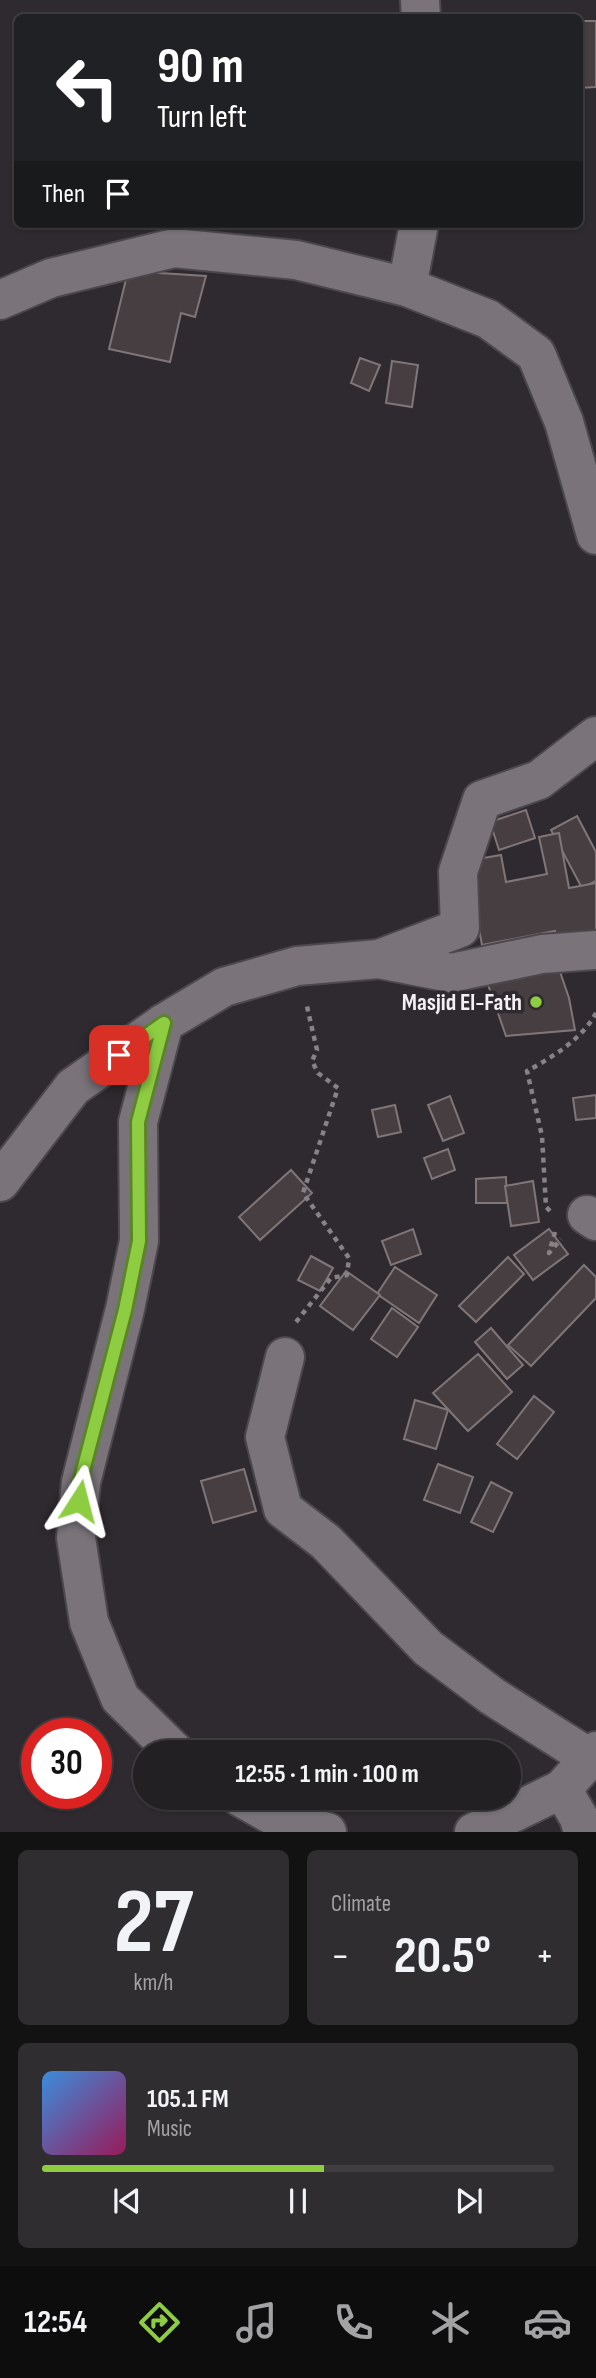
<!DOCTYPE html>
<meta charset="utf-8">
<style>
:root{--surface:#232023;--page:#2f2d30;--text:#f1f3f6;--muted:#a3a3a6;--line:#403e41;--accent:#8ecd42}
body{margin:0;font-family:"Sofia Sans Condensed",sans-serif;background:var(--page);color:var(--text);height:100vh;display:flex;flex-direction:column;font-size:26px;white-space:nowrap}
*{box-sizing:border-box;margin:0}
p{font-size:23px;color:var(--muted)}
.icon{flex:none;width:38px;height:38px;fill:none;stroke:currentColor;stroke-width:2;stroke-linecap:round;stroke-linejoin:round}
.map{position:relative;height:1832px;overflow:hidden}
.panel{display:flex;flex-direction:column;gap:18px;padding:18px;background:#131213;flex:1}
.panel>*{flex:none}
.guide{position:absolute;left:14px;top:14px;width:569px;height:214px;border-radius:10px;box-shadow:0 2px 5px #0004,0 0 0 2px var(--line);background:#202124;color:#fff;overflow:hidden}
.speed{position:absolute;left:21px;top:1718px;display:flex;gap:14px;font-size:35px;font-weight:700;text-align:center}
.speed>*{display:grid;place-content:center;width:91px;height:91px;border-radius:50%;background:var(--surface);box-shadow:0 2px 5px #0004,0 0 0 2px var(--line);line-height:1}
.speed .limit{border:10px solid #d22;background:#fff;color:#111}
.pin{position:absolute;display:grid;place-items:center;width:60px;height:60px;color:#fff;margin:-30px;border-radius:14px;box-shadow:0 4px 10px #0006}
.me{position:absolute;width:77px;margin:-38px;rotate:9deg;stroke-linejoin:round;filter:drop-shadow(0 0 5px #0008)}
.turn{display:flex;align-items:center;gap:24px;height:147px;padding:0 28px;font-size:32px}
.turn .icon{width:91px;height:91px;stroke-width:2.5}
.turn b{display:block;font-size:49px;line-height:60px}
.then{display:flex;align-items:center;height:66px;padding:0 28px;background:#0003;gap:14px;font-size:26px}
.big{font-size:52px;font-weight:700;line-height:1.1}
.panel .widget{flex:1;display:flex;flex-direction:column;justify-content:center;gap:10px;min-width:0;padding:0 24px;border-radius:10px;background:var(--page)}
.panel .dial{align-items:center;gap:0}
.dial b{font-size:91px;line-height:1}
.song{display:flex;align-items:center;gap:21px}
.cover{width:84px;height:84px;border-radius:10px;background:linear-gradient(135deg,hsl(210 70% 55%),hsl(330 70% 35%))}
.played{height:7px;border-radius:4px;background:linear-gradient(90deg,var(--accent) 55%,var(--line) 55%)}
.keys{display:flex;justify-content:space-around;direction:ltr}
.heat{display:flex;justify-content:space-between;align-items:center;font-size:38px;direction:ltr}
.panel .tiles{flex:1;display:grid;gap:18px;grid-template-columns:1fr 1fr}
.widget:last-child{grid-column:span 2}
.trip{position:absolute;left:133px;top:1740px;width:388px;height:70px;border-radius:35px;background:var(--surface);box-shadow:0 2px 5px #0004,0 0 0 2px var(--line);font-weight:700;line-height:70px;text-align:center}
.dock{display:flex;height:112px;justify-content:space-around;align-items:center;background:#0e0d0e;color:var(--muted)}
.dock .icon{width:49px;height:49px}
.dock .selected{color:var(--accent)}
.dock b{font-size:32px;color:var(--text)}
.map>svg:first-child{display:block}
.building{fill:#473e41;stroke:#807678;stroke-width:2}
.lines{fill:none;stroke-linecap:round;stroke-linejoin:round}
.minor-casing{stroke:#4c474c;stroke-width:42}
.path{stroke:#878287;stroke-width:4.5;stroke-dasharray:5 5;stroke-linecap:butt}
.minor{stroke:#7a747a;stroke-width:38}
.route-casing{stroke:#5c852b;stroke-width:18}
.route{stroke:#8ecd42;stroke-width:12}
.poi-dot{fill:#8ecd42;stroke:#2f2a2f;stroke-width:2.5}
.labels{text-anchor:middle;stroke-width:7;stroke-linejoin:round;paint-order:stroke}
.poi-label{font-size:24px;font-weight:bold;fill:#f4f0f4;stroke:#2f2a2f;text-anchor:end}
</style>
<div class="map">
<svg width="596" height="1832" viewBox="0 0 596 1832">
<rect width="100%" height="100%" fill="#2f2a2f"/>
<!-- building -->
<g class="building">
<path d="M 579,21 L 596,21 L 596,87 L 579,88 Z"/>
<path d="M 128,271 L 206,276 L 195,317 L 181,313 L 170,362 L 109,349 Z"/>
<path d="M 360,358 L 380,365 L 369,391 L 351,383 Z"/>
<path d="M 392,361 L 418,365 L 412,407 L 386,403 Z"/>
<path d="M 526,810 L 535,838 L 499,850 L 490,822 Z"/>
<path d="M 577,816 L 596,852 L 596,881 L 582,888 L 551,830 Z"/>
<path d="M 559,833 L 569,888 L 596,883 L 596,930 L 557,938 L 555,931 L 482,945 L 466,861 L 501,855 L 506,882 L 547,874 L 539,837 Z"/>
<path d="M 558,966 L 569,998 L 575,1030 L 506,1036 L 486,979 Z"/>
<path d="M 596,1095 L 596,1118 L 576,1120 L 573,1098 Z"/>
<path d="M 450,1096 L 464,1133 L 443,1141 L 428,1105 Z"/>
<path d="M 395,1105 L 401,1132 L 378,1137 L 372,1110 Z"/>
<path d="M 448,1149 L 455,1170 L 432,1179 L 424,1158 Z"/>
<path d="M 291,1170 L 312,1193 L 260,1240 L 239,1217 Z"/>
<path d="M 506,1177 L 507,1203 L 476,1203 L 476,1179 Z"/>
<path d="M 533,1181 L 539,1222 L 511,1226 L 505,1186 Z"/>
<path d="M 413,1229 L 421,1254 L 391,1265 L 382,1241 Z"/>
<path d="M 549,1229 L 568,1254 L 533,1280 L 514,1255 Z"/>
<path d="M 311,1256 L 333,1268 L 320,1291 L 298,1280 Z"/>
<path d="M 508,1257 L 524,1274 L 476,1322 L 459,1306 Z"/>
<path d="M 584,1265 L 596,1277 L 596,1298 L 531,1366 L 508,1345 Z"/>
<path d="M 395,1267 L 437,1295 L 419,1323 L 377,1294 Z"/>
<path d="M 346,1271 L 380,1295 L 353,1330 L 320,1306 Z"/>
<path d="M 392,1308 L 418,1327 L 397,1357 L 371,1339 Z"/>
<path d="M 491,1328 L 523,1365 L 507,1379 L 475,1342 Z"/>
<path d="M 478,1354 L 512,1392 L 468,1431 L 433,1393 Z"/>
<path d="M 534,1396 L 554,1412 L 517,1459 L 497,1444 Z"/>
<path d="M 415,1400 L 448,1410 L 436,1449 L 404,1439 Z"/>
<path d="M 438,1464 L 473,1477 L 460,1513 L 424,1500 Z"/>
<path d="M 244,1469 L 256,1511 L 213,1523 L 201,1481 Z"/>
<path d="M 491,1482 L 512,1493 L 493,1532 L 471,1522 Z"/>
</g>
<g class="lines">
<!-- minor casing -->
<g class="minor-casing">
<g id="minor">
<path d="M 420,0 L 421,18"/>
<path d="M 407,287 L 419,224"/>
<path d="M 0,300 L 51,278 L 174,248 L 296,260 L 407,287 L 488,319 L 536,354 L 564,422 L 596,535"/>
<path d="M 379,959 L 451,973 L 542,954 L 596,950"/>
<path d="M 164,1023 L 138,1122 L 139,1241 L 125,1309 L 81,1482 L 76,1538 L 89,1622 L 120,1698 L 175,1752"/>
<path d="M 0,1182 L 73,1087 L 164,1023 L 224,987 L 297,966 L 379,959 L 460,928 L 458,872 L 482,800 L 539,780 L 596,736"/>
<path d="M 587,1215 L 596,1221"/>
<path d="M 285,1357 L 265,1437 L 283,1509 L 326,1542 L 428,1648 L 492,1696 L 588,1757"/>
<path d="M 562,1789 L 579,1818 L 583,1832"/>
<path d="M 240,1797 L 281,1820 L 327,1832"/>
<path d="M 474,1832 L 562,1789 L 596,1751"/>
</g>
</g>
<!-- path -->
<g class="path">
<path d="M 550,1211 L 546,1207 L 542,1136 L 527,1071 C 553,1057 582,1039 596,1013"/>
<path d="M 555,1232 L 549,1253 L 561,1239"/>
<path d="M 296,1322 L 331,1278 L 347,1275 L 349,1258 L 303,1193 L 338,1088 L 318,1073 L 312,1061 L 317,1050 L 306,1002"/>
</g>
<!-- minor -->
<use href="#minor" class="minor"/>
</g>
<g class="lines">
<!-- route casing -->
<g class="route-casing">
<path id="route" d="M 79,1501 L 80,1482 L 125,1310 L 139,1241 L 138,1122 L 164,1023 L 119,1055"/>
</g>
<!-- route -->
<use href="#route" class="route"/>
</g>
<!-- markers -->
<circle class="poi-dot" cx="536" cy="1002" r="7"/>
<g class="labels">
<!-- poi labels -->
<g class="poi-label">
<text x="522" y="1010">Masjid El-Fath</text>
</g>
</g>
</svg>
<div class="speed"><div class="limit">30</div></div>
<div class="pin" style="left:119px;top:1055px;background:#d93025"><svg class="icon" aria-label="arrive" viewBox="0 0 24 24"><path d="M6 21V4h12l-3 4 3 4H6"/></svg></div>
<svg class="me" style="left:79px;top:1501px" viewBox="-20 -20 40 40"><path d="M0-17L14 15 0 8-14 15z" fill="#8ecd42" stroke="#fff" stroke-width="4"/></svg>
<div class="trip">12:55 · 1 min · 100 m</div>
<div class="guide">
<div class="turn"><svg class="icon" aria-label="left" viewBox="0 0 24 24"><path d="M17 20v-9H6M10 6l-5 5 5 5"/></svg><div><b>90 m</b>Turn left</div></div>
<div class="then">Then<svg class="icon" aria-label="arrive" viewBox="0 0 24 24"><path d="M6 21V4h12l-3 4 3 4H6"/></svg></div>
</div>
</div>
<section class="panel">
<div class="tiles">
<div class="widget dial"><b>27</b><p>km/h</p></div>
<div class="widget"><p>Climate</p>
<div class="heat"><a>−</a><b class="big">20.5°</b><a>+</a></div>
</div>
<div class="widget">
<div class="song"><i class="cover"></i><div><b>105.1 FM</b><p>Music</p></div></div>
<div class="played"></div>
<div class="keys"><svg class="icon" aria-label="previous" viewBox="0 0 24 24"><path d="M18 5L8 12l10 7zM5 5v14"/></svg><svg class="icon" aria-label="pause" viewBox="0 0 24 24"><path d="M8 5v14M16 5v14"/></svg><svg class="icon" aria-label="next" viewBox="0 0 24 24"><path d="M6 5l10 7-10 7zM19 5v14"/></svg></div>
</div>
</div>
</section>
<nav class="dock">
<b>12:54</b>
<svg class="icon selected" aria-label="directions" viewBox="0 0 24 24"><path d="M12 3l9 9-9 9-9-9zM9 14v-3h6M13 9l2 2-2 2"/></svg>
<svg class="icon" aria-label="music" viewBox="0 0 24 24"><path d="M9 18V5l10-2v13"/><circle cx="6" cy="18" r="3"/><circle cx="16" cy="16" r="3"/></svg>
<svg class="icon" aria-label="phone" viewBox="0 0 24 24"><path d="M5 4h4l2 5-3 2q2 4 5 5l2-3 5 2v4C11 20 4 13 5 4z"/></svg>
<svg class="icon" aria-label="climate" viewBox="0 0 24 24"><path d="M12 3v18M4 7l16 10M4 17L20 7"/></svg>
<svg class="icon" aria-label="car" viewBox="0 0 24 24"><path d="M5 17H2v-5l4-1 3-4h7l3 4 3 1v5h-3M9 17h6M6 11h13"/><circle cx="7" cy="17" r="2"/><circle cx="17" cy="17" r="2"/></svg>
</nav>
